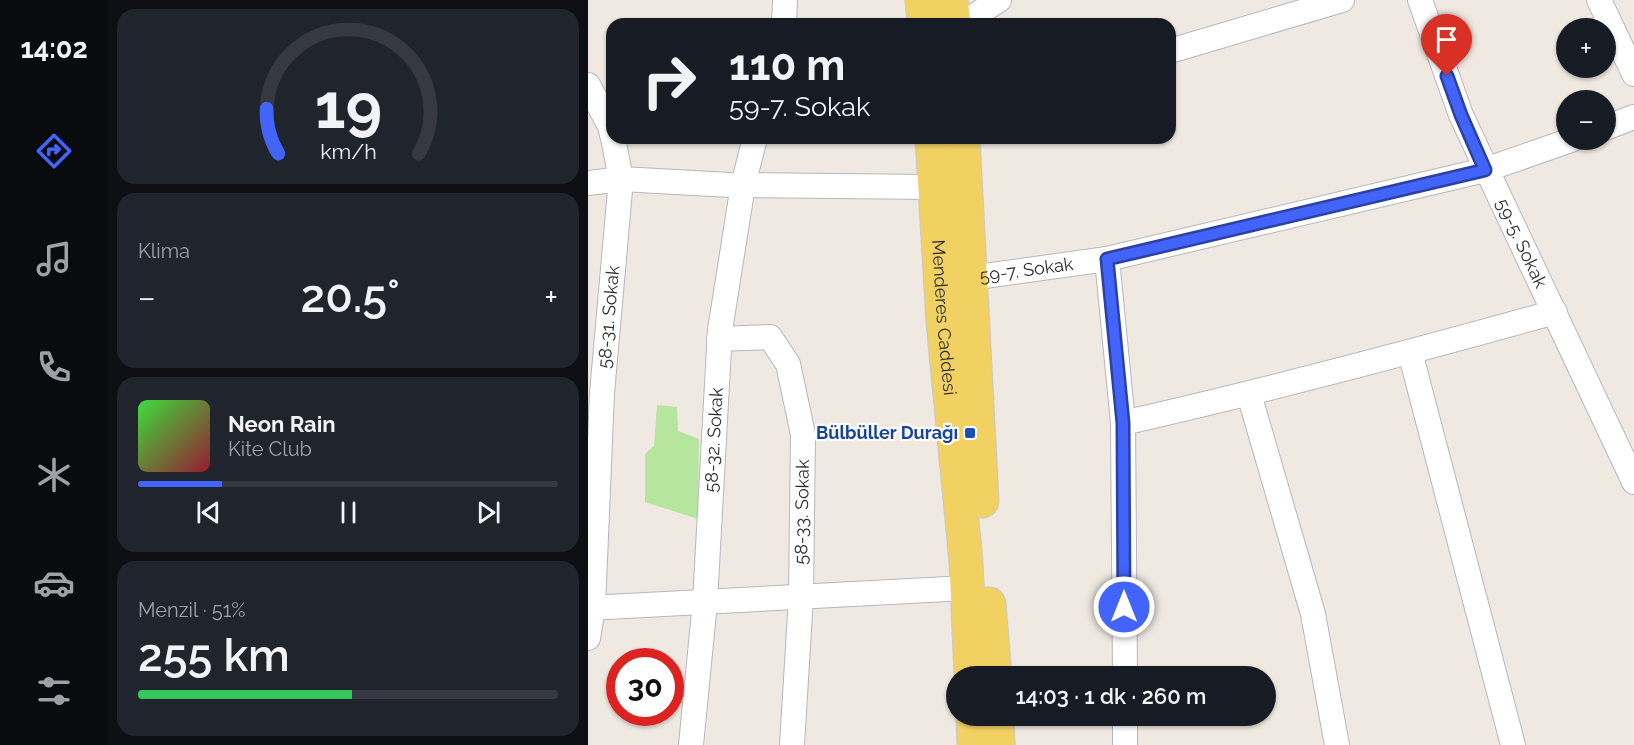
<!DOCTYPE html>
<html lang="tr">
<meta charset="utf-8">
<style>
:root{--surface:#171b24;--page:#20242c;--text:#f1f3f6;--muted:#9ea1a6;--line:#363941;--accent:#4264fb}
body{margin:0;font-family:Raleway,sans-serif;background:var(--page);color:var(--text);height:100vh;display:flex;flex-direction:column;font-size:22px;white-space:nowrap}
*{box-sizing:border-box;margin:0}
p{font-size:20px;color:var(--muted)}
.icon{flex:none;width:33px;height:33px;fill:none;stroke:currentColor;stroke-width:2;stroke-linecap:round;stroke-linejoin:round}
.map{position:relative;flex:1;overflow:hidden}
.side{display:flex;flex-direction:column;gap:9px;padding:9px;background:#0d0f14;width:480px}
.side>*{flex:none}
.banner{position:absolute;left:18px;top:18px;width:570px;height:126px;border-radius:18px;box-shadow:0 2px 4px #0004;background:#171b24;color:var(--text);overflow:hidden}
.fabs{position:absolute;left:968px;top:18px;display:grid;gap:12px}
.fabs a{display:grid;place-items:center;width:60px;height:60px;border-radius:50%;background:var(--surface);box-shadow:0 2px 4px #0004;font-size:30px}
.speed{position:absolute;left:18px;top:648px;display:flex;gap:12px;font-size:30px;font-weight:700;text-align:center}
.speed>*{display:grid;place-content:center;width:78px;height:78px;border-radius:50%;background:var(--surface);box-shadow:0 2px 4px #0004;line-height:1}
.speed .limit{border:9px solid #d22;background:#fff;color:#111}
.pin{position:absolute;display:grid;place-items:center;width:51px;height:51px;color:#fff;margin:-62px -26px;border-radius:50% 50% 50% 0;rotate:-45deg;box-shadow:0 0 6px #0007}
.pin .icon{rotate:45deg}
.me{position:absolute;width:66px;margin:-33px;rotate:0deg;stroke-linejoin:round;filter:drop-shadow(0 0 4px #0008)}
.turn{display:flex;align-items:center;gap:21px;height:126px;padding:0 24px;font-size:27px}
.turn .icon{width:78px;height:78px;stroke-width:2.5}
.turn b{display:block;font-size:42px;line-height:51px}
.big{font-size:45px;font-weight:600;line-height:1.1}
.side .widget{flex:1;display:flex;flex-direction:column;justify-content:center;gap:9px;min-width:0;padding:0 21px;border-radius:18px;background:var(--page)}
.side .dial{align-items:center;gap:0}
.dial svg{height:156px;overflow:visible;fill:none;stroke:var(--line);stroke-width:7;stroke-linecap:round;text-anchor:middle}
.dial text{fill:var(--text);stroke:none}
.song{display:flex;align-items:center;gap:18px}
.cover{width:72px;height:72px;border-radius:9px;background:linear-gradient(135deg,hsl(120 70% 55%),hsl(350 70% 35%))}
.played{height:6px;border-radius:3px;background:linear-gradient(90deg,var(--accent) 20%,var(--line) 20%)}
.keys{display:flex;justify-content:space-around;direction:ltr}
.heat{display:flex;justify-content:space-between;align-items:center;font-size:33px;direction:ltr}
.charge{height:9px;border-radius:4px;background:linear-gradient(90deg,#34c759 51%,var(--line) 0)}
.trip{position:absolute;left:358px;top:666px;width:330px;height:60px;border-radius:30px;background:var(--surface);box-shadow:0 2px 4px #0004;font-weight:600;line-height:60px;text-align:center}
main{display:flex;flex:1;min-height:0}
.tabs{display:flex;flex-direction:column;width:108px;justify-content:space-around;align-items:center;background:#090b0e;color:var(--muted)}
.tabs .icon{width:42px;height:42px}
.tabs .on{color:var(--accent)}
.tabs b{font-size:27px;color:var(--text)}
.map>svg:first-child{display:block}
.green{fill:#b6e59e}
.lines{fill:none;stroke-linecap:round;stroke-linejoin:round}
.minor-casing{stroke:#b4b7c1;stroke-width:26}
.primary-casing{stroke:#c9c9c9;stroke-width:35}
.minor{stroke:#fff;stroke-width:24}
.primary{stroke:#f2d163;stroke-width:33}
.route-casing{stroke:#2b41a3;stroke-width:15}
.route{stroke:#4264fb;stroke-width:10}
.transit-dot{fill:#1a4fb4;stroke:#fff;stroke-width:2}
.labels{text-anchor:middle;stroke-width:4.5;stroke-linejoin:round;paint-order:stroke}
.street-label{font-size:18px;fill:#2e2e2e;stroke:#fff}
.transit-label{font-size:18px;font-weight:bold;fill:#164399;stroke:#fff;text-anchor:end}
</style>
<main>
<nav class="tabs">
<b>14:02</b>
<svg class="icon on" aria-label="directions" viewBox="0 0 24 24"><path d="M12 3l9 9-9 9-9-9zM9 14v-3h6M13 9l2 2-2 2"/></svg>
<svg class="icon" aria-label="music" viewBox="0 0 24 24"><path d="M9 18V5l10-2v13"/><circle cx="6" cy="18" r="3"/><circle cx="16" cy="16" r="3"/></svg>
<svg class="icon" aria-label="phone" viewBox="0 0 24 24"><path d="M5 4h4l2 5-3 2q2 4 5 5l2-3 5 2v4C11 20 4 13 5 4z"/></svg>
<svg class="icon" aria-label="climate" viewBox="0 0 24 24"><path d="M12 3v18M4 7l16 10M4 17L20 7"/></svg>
<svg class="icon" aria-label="car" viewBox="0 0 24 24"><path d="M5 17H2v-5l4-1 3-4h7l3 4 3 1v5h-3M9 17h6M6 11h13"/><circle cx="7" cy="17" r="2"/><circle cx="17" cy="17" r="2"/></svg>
<svg class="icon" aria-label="filters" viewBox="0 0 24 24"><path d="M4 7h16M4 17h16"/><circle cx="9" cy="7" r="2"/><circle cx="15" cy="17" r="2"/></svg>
</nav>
<section class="side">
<div class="widget dial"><svg viewBox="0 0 100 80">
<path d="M14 69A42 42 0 1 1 86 69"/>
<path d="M14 69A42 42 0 0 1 8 46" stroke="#4264fb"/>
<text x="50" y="56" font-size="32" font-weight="700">19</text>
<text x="50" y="72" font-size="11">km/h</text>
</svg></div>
<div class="widget"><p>Klima</p>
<div class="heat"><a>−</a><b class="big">20.5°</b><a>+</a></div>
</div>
<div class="widget">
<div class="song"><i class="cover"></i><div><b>Neon Rain</b><p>Kite Club</p></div></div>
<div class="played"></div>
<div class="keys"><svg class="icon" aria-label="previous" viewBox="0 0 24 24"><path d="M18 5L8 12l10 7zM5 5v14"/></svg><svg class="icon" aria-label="pause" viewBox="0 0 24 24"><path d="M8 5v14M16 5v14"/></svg><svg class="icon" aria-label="next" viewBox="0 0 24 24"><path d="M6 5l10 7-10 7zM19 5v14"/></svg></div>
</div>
<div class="widget"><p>Menzil · 51%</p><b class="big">255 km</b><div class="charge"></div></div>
</section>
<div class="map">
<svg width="1046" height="745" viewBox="0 0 1046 745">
<rect width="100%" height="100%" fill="#efe9e1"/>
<!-- green -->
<path class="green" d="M 69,405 L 89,407 L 90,431 L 111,439 L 110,519 L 57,502 L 57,454 L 66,446 Z"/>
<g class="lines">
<!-- minor casing -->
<g class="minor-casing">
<g id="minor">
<path id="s1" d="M 832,0 L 873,115 L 1046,482"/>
<path d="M 1011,0 L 1046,74"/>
<path d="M 196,24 L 197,0"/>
<path d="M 374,24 L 411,0"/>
<path d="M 582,51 L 754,0"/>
<path d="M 0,85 L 22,126 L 24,135"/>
<path d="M 1017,128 L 1046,117"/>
<path d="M 0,183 L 33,179 L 142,185 L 346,187"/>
<path d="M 519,259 L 535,423 L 537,676"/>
<path id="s2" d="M 382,278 L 519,259 L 897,170 L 983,140"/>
<path d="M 131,339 L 182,337 L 200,364 L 215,434 L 213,597 L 204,745"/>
<path d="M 822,352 L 925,745"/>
<path d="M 661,394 L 725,614 L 749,745"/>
<path d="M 535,423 C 680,390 824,352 967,312"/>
<path d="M 0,608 L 379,588"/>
<path id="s3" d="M 0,638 L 5,608 L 14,393 L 33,179 L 25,138"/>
<path d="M 537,716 L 537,745"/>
<path id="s4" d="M 103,745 L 117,602 L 132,330 L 155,185 L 167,138"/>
</g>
</g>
<!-- primary casing -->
<g class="primary-casing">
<g id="primary">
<path d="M 334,0 L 336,24"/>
<path d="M 363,0 L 366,24"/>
<path id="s5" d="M 344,138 L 355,322 L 378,562 L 383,676"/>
<path d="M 375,138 L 394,501"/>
<path d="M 401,604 L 407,676"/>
<path d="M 385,716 L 386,745"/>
<path d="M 409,716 L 410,745"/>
</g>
</g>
<!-- minor -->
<use href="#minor" class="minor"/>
<!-- primary -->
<use href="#primary" class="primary"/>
</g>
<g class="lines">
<!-- route casing -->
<g class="route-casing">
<path id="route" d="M 536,607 L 535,423 L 519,259 L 897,170 L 873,115 L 859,76"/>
</g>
<!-- route -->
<use href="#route" class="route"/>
</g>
<!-- markers -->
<rect class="transit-dot" x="376" y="427" width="12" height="12" rx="3"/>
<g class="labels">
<!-- street labels -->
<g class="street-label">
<text dy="6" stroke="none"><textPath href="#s1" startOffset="264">59-5. Sokak</textPath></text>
<text dy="6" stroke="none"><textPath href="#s2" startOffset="57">59-7. Sokak</textPath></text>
<text dy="6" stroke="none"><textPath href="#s3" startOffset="322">58-31. Sokak</textPath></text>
<text dy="6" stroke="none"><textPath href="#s5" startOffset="180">Menderes Caddesi</textPath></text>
<text dy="6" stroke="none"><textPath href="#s4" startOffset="306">58-32. Sokak</textPath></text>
<text transform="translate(214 512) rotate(-89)" y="6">58-33. Sokak</text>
</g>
<!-- transit labels -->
<g class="transit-label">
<text x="370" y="439">Bülbüller Durağı</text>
</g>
</g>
</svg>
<div class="fabs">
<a>+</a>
<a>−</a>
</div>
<div class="speed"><div class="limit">30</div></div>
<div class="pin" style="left:859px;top:76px;background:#d93025"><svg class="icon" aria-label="arrive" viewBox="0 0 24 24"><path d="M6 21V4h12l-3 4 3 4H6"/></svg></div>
<svg class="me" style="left:536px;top:607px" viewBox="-20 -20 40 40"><circle r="17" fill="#4264fb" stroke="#fff" stroke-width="3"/><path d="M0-11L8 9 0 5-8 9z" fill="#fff"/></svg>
<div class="trip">14:03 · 1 dk · 260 m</div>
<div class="banner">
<div class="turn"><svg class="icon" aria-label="right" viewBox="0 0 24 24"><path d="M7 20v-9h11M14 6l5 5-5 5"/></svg><div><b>110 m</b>59-7. Sokak</div></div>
</div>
</div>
</main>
